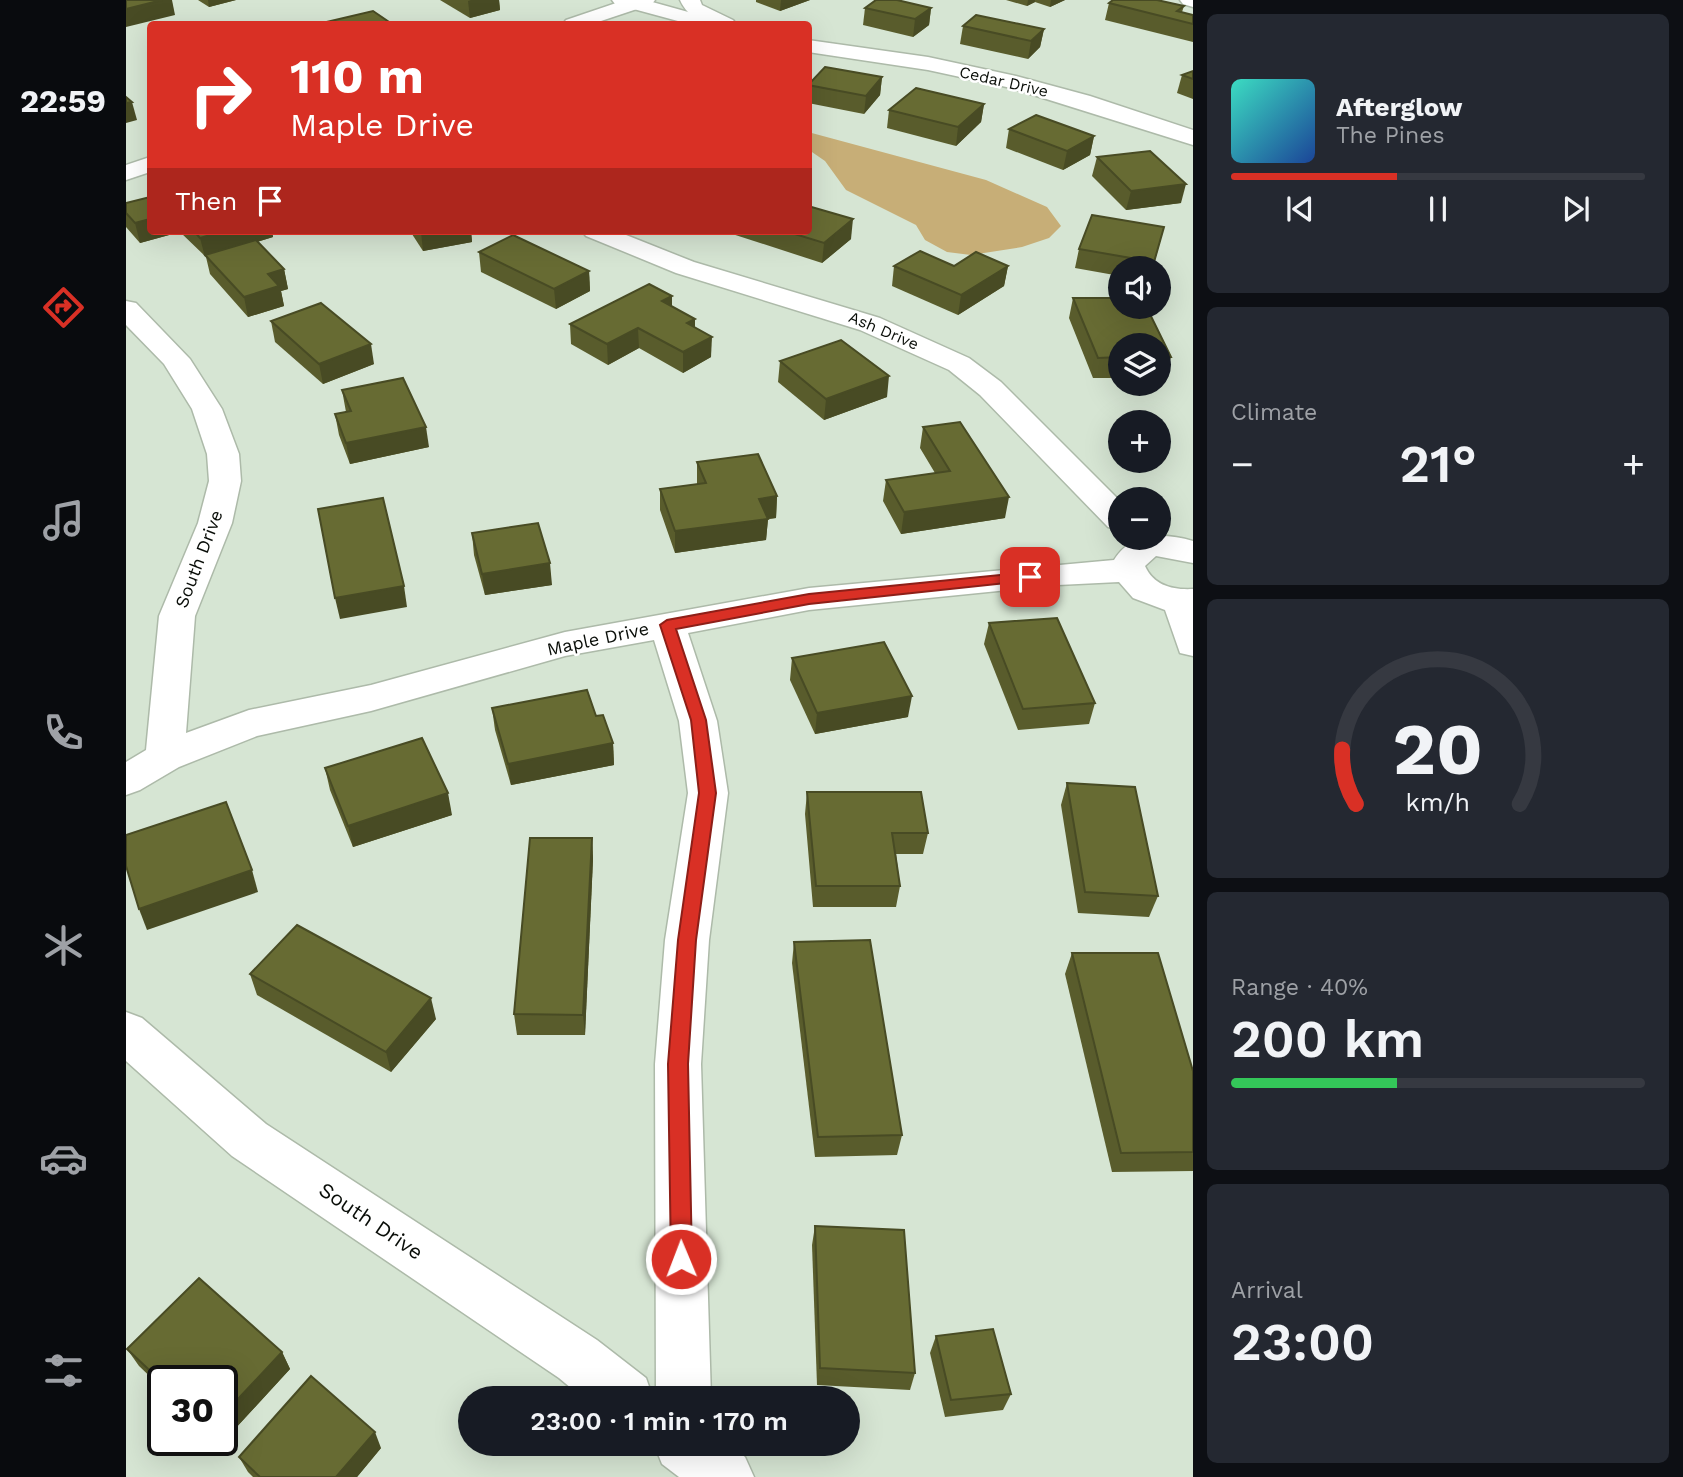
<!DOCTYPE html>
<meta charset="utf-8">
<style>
:root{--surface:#171b24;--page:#242831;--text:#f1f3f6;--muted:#9ea1a6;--line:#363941;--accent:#d93025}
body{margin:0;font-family:"Work Sans",sans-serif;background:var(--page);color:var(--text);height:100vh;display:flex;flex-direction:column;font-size:26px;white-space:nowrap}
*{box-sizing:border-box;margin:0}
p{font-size:23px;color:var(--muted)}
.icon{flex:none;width:38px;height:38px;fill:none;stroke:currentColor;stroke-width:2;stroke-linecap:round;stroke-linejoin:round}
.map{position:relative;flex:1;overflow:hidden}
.panel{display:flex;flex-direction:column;gap:14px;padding:14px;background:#0d0f14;width:490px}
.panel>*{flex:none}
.banner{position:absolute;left:21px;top:21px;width:665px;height:214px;border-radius:7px;box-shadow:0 7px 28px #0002;background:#d93025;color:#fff;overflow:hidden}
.controls{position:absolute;left:982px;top:256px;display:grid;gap:14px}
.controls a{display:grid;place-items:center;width:63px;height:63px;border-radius:50%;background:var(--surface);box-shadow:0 7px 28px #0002;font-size:35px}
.speed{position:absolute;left:21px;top:1365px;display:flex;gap:14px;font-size:35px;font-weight:700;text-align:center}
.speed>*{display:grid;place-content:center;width:91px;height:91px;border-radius:50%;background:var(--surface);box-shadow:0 7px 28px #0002;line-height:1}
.speed .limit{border:4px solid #111;border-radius:10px;background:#fff;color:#111}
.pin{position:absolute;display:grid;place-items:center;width:60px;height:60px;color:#fff;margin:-30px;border-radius:14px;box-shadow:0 4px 10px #0006}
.me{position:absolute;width:77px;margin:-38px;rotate:359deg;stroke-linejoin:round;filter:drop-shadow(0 0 5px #0008)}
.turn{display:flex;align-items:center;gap:24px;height:147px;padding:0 28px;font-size:32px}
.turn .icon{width:91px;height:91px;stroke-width:2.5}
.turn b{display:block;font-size:49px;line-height:60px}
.then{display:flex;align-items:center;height:66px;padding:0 28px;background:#0003;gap:14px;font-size:26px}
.big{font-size:52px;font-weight:600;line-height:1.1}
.panel .card{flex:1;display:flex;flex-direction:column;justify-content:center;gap:10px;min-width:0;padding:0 24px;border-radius:10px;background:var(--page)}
.panel .dial{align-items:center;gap:0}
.dial svg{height:182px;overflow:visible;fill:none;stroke:var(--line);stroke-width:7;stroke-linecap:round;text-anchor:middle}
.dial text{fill:var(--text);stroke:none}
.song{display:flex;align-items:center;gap:21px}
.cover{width:84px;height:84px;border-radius:10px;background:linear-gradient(135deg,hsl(170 70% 55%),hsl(220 70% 35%))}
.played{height:7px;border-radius:4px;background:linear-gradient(90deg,var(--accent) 40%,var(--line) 40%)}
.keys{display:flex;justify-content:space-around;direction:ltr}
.heat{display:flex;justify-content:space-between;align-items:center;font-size:38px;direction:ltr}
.charge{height:10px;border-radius:5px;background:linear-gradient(90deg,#34c759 40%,var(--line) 0)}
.trip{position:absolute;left:332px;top:1386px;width:402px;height:70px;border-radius:35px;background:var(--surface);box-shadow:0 7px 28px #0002;font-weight:600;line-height:70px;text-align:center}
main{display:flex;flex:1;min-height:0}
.dock{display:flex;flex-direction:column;width:126px;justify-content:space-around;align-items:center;background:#090b0e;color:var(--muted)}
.dock .icon{width:49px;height:49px}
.dock .active{color:var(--accent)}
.dock b{font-size:32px;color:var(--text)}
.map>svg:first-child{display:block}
.forest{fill:#c7ae77}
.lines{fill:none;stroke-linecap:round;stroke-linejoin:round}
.minor-casing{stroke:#adbaa9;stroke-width:3}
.major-casing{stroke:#adbaa9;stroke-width:3}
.minor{fill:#fff;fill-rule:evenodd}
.major{fill:#fff;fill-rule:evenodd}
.wall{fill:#595c2c}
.shaded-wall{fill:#484b24}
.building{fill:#676b33;stroke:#484b24;stroke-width:2}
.route{fill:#d93025;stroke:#8d1f18;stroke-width:2}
.labels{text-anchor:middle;stroke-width:5;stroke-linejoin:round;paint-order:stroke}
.far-street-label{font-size:16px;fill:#090d08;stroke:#fff}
.street-label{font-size:18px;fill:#090d08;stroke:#fff}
.near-street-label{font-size:21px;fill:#090d08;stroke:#fff}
</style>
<main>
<nav class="dock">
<b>22:59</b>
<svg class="icon active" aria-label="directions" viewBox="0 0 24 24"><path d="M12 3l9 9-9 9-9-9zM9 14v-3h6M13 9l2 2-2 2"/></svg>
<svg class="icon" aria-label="music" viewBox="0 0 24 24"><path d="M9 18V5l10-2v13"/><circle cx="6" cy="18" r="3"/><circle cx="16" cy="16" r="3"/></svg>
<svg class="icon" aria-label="phone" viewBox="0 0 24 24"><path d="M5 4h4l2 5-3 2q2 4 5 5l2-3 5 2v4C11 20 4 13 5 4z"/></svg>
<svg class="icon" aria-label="climate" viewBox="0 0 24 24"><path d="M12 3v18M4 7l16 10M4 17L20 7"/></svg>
<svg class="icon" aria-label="car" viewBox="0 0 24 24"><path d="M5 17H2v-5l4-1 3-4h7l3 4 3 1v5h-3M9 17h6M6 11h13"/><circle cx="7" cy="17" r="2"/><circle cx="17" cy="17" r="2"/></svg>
<svg class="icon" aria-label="filters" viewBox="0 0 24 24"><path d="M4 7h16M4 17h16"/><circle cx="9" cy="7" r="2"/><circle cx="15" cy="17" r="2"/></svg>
</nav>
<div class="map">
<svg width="1067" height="1477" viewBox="0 0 1067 1477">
<rect width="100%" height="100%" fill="#d6e5d3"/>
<!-- forest -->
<path class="forest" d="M 682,132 L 860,180 L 921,207 L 935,226 L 923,238 L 896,247 L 845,255 L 821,252 L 799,240 L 790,225 L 720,190 L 699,161 L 683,150 Z"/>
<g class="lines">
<!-- minor casing -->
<g class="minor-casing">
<g id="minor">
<path d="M 486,0 L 519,0 L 591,20 L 594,24 L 563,24 L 489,4 Z"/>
<path d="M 1054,0 L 1067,0 L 1067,7 L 1057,4 Z"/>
<path d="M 682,40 L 802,57 L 890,76 L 964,96 L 1067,130 L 1067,145 L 885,88 L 802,70 L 682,52 Z"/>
<path d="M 456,231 L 490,231 L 568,262 L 754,318 L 843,358 L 875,382 L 994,501 L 994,530 L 982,527 L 854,395 L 823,370 L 734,330 L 550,273 L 460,236 Z"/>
<path d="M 0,301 L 10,303 L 64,359 L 96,409 L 113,454 L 115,481 L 106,523 L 69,616 L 60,733 L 123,710 L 245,685 L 439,632 L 683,588 L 988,560 C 1006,531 1038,533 1067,541 L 1067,563 L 1030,556 L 1019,566 C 1028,586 1047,590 1067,589 L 1067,656 L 1054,653 L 1039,610 L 1007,598 L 993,582 L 932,585 L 683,610 L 562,633 L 591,721 L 602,793 L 583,940 L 575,1064 L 585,1398 L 530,1398 L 529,1064 L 539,940 L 562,793 L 553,721 L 528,640 L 439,656 L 245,711 L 131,736 L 53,767 L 14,790 L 0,795 L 0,762 L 20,750 L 33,616 L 72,523 L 83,481 L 81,454 L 66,409 L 38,364 L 0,325 Z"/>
<path d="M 0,1012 L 16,1018 L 140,1124 L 471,1340 L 520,1378 L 527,1398 L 457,1398 L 433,1378 L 106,1156 L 0,1061 Z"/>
<path d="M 528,1444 L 602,1444 L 619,1457 L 628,1477 L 553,1477 L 536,1464 Z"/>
</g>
</g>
<!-- major casing -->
<g class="major-casing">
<g id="major">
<path d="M 499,0 L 529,0 L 526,4 L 466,24 L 437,24 L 440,20 Z"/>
<path d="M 554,0 L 574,0 L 576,5 L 607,20 L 610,24 C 588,26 564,23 554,0 Z"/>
<path d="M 24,157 L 24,172 L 0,180 L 0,165 Z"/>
</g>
</g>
<!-- minor -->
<use href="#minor" class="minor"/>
<!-- major -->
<use href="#major" class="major"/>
</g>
<!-- wall -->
<g class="wall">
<path d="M 72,0 L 110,0 L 83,7 Z"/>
<path d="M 314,0 L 373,0 L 374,10 L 344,18 Z"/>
<path d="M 630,0 L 684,0 L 654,11 L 630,2 Z"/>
<path d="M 880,0 L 939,0 L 924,7 L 909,2 L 901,6 Z"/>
<path d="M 983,3 L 1058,6 L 1056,12 L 1067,15 L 1067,42 L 979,20 Z"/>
<path d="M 739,8 L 805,8 L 803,25 L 787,37 L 737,25 Z"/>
<path d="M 837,26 L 918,29 L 914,47 L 902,59 L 834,44 Z"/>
<path d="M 1067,71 L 1067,99 L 1051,93 L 1056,75 Z"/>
<path d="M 756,77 L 754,95 L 738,114 L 682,103 L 682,84 Z"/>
<path d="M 858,104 L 855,122 L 830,146 L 761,128 L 763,110 Z"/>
<path d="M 883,129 L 968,136 L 964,155 L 937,170 L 880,148 Z"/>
<path d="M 971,157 L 1055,203 L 1000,210 L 966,176 Z"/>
<path d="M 0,203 L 24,231 L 146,231 L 147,237 L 131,242 L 158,269 L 162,289 L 155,291 L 158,306 L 122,317 L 84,274 L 80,257 L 54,232 L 14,243 L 0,227 Z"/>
<path d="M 1038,227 L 1027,268 L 994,268 L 994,276 L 949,268 L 953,249 Z"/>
<path d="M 284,231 L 345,231 L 346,242 L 297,251 Z"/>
<path d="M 597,231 L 682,231 L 725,239 L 696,263 Z"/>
<path d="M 353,252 L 463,271 L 464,291 L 430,309 L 355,272 Z"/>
<path d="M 768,266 L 882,266 L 878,286 L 832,315 L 766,286 Z"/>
<path d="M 546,296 L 546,306 L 569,328 L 585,357 L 557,373 L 513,348 L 482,365 L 445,344 L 444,324 Z"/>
<path d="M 947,298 L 994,298 L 994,306 L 1020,306 L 1045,357 L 1039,377 L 1032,378 L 1032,345 L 994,345 L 994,378 L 967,378 L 943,318 Z"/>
<path d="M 145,321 L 248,364 L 197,384 L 149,342 Z"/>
<path d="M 654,361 L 761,397 L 698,420 L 652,382 Z"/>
<path d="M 216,390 L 303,447 L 224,464 L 213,435 L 209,414 L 220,412 Z"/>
<path d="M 797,427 L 879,518 L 775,534 L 757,501 L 760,480 L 809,473 L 794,448 Z"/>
<path d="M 571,462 L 651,496 L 650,518 L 642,519 L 640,540 L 549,553 L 534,510 L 534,489 L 571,484 Z"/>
<path d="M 346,533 L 426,585 L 359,595 L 348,555 Z"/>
<path d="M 863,623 L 969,703 L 963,724 L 892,730 L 858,644 Z"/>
<path d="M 666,658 L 782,717 L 689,734 L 664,680 Z"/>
<path d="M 366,708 L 470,716 L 487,743 L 488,765 L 385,785 L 369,730 Z"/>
<path d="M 199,768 L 326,815 L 227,847 L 204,790 Z"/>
<path d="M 941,783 L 1032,896 L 1023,917 L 952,913 L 935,805 Z"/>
<path d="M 681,792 L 802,833 L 797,854 L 770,854 L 774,886 L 770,907 L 687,907 L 679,814 Z"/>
<path d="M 466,838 L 467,859 L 459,1035 L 391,1035 L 388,1014 Z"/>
<path d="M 668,942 L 776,1135 L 771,1155 L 689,1157 L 666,963 Z"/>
<path d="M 946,953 L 1067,1071 L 1067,1171 L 986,1172 L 939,974 Z"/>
<path d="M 124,974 L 310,1019 L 265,1072 L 131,995 Z"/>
<path d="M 689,1226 L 789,1373 L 784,1390 L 691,1385 L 686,1245 Z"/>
<path d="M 810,1336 L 885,1394 L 877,1410 L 819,1417 L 804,1353 Z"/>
<path d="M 1,1349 L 156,1352 L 164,1369 L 95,1444 L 90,1440 L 96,1440 L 96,1381 L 37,1381 L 37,1389 L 13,1366 Z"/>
<path d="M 255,1448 L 231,1477 L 127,1477 L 122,1472 L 113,1457 Z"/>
</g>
<!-- shaded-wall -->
<g class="shaded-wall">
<path d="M 36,0 L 46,0 L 49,15 L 0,27 L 0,9 Z"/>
<path d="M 82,0 L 110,0 L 83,7 Z"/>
<path d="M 345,0 L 373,0 L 374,10 L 344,18 L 342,1 Z"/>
<path d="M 655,0 L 684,0 L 654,11 Z"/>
<path d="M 902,0 L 909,0 L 909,2 L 901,6 Z"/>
<path d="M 925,0 L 939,0 L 924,7 Z"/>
<path d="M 805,8 L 803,25 L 787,37 L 789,19 Z"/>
<path d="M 918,29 L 914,47 L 902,59 L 905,41 Z"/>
<path d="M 756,77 L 754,95 L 738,114 L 740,96 Z"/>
<path d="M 6,102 L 11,120 L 0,123 L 0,103 Z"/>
<path d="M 858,104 L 855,122 L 830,146 L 832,127 Z"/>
<path d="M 968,136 L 964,155 L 937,170 L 941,151 Z"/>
<path d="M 1060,184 L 1055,203 L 1000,210 L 1005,191 Z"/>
<path d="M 24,219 L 24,231 L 54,232 L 14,243 L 9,223 Z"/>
<path d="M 727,219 L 725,239 L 696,263 L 698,243 Z"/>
<path d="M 98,231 L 146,231 L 147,237 L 81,257 L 79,255 L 79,257 L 74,238 Z"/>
<path d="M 299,231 L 345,231 L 346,242 L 297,251 L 295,232 Z"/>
<path d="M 882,266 L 878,286 L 832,315 L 835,295 Z"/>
<path d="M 158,269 L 162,289 L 155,291 L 158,306 L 122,317 L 118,297 L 142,274 Z"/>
<path d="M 463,271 L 464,291 L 430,309 L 428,289 Z"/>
<path d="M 546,296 L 546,316 L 536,301 Z"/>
<path d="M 569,319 L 569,339 L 561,323 Z"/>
<path d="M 512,328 L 513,348 L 482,365 L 481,344 Z"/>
<path d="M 586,337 L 585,357 L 557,373 L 557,352 Z"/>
<path d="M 245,344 L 248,364 L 197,384 L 193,364 Z"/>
<path d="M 763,376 L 761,397 L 698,420 L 700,399 Z"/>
<path d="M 300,427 L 303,447 L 224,464 L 220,443 Z"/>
<path d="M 651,496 L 650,518 L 642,519 L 640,540 L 549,553 L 549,531 L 633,499 Z"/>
<path d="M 883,497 L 879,518 L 775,534 L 778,512 Z"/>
<path d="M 424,563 L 426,585 L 359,595 L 356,574 Z"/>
<path d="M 278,586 L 281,607 L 214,619 L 209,598 Z"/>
<path d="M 786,696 L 782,717 L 689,734 L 691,713 Z"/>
<path d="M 487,743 L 488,765 L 385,785 L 382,764 Z"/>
<path d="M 322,793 L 326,815 L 227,847 L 222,826 Z"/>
<path d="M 466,838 L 467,859 L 459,1035 L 457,1015 Z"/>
<path d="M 126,870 L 132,892 L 21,930 L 13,909 Z"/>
<path d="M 305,998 L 310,1019 L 265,1072 L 260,1052 Z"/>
<path d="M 156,1352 L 164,1369 L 95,1444 L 92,1440 L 96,1440 L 96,1416 Z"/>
<path d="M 249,1432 L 255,1448 L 231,1477 L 210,1477 Z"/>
</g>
<!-- building -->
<g class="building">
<path d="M 0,0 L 36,0 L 0,9 Z"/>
<path d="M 750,0 L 771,0 L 805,8 L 789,19 L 739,8 Z"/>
<path d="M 987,0 L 1031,0 L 1058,6 L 1051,11 L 1067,15 L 1067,24 L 983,3 Z"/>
<path d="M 247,11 L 266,24 L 192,24 Z"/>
<path d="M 850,15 L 918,29 L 905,41 L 837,26 Z"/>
<path d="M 699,67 L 756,77 L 740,96 L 682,85 Z"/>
<path d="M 1067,71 L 1067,79 L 1056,75 Z"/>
<path d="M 790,88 L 858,104 L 832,127 L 763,110 Z"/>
<path d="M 0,97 L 6,102 L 0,103 Z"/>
<path d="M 910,115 L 968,136 L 941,151 L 883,129 Z"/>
<path d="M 1024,151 L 1060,184 L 1005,191 L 971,157 Z"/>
<path d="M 24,197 L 24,219 L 9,223 L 0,213 L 0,203 Z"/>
<path d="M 682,206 L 727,219 L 698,243 L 659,231 L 682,231 Z"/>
<path d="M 966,215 L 1038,227 L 1028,262 L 953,249 Z"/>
<path d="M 68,231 L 98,231 L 74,238 Z"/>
<path d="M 387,235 L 463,271 L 428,289 L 353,252 Z"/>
<path d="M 130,240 L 158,269 L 142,274 L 153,286 L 118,297 L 79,255 Z"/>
<path d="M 794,251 L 828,266 L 850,252 L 882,266 L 835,295 L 768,266 Z"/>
<path d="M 523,284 L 546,296 L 536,301 L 569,319 L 561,323 L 586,337 L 557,352 L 512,328 L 481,344 L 444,324 Z"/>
<path d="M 947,298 L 994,298 L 994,306 L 1020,306 L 1045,357 L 1032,357 L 1032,345 L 994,345 L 994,357 L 972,358 Z"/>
<path d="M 195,303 L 245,344 L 193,364 L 145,321 Z"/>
<path d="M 715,340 L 763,376 L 700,399 L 654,361 Z"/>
<path d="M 277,378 L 300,427 L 220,443 L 209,414 L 225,411 L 216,390 Z"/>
<path d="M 834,422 L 883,497 L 778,512 L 760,480 L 824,471 L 797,427 Z"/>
<path d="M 632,454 L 651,496 L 633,499 L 642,519 L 549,531 L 534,489 L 580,483 L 571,462 Z"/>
<path d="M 257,498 L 278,586 L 209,598 L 192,509 Z"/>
<path d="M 412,523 L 424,563 L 356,574 L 346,533 Z"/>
<path d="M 931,618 L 969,703 L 897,709 L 863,623 Z"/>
<path d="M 758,642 L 786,696 L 691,713 L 666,658 Z"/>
<path d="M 461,690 L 470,716 L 477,715 L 487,743 L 382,764 L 366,708 Z"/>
<path d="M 296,738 L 322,793 L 222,826 L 199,768 Z"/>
<path d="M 941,783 L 1009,787 L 1032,896 L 959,892 Z"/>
<path d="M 681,792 L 795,792 L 802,833 L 766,833 L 774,886 L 690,886 Z"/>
<path d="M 100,802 L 126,870 L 13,909 L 0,866 L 0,835 Z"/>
<path d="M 404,838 L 466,838 L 457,1015 L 388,1014 Z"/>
<path d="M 171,925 L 305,998 L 260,1052 L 124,974 Z"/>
<path d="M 744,940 L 776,1135 L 692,1137 L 668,942 Z"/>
<path d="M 946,953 L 1032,953 L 1067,1071 L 1067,1152 L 995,1153 Z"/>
<path d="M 689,1226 L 778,1230 L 789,1373 L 694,1368 Z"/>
<path d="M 73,1278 L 156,1352 L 96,1416 L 96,1381 L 37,1381 L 37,1383 L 1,1349 Z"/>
<path d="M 867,1329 L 885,1394 L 825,1400 L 810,1336 Z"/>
<path d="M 185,1376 L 249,1432 L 210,1477 L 134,1477 L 113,1457 Z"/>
</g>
<!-- route -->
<path class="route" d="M 904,572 L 911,577 L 909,580 L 683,604 L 550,629 L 580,720 L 590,793 L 570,940 L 562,1064 L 566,1259 L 563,1266 L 555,1269 L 548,1266 L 545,1259 L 542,1064 L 552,940 L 573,793 L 565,720 L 534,625 L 541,620 L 683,594 Z"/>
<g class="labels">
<!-- far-street labels -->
<g class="far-street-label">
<text transform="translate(878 81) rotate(13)" y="6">Cedar Drive</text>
<text transform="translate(758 330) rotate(23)" y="6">Ash Drive</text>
</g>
<!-- street labels -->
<g class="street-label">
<text transform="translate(73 559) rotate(-69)" y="6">South Drive</text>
<text transform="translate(472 639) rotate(-12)" y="6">Maple Drive</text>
</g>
<!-- near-street labels -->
<g class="near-street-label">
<text transform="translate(245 1221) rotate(34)" y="7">South Drive</text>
</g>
</g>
</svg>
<div class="controls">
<a><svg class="icon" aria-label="sound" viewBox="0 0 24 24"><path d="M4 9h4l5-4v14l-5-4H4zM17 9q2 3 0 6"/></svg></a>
<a><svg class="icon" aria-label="layers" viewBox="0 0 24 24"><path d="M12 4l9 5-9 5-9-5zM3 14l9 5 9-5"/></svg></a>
<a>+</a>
<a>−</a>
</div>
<div class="speed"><div class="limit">30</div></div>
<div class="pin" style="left:904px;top:577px;background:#d93025"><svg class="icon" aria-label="arrive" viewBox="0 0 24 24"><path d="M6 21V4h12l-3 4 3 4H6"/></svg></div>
<svg class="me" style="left:555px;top:1259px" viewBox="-20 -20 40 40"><circle r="17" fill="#d93025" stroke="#fff" stroke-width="3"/><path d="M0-11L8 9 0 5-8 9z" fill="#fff"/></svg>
<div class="trip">23:00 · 1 min · 170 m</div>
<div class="banner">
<div class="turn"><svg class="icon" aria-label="right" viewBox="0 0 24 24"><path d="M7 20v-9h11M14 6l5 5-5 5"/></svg><div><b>110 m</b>Maple Drive</div></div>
<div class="then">Then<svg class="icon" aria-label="arrive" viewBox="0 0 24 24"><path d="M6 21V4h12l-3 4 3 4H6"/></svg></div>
</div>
</div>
<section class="panel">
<div class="card">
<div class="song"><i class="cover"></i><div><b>Afterglow</b><p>The Pines</p></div></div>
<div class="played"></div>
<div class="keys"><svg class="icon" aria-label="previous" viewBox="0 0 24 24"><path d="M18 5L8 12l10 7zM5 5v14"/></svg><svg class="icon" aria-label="pause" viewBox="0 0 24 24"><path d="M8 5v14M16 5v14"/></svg><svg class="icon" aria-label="next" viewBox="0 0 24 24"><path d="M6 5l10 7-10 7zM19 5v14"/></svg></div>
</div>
<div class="card"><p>Climate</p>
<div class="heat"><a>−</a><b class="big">21°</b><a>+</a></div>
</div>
<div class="card dial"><svg viewBox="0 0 100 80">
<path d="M14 69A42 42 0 1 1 86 69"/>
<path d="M14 69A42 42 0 0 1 8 45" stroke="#d93025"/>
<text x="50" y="56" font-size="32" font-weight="700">20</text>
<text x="50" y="72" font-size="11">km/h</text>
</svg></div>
<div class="card"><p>Range · 40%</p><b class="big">200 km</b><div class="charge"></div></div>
<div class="card"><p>Arrival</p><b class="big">23:00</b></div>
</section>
</main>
